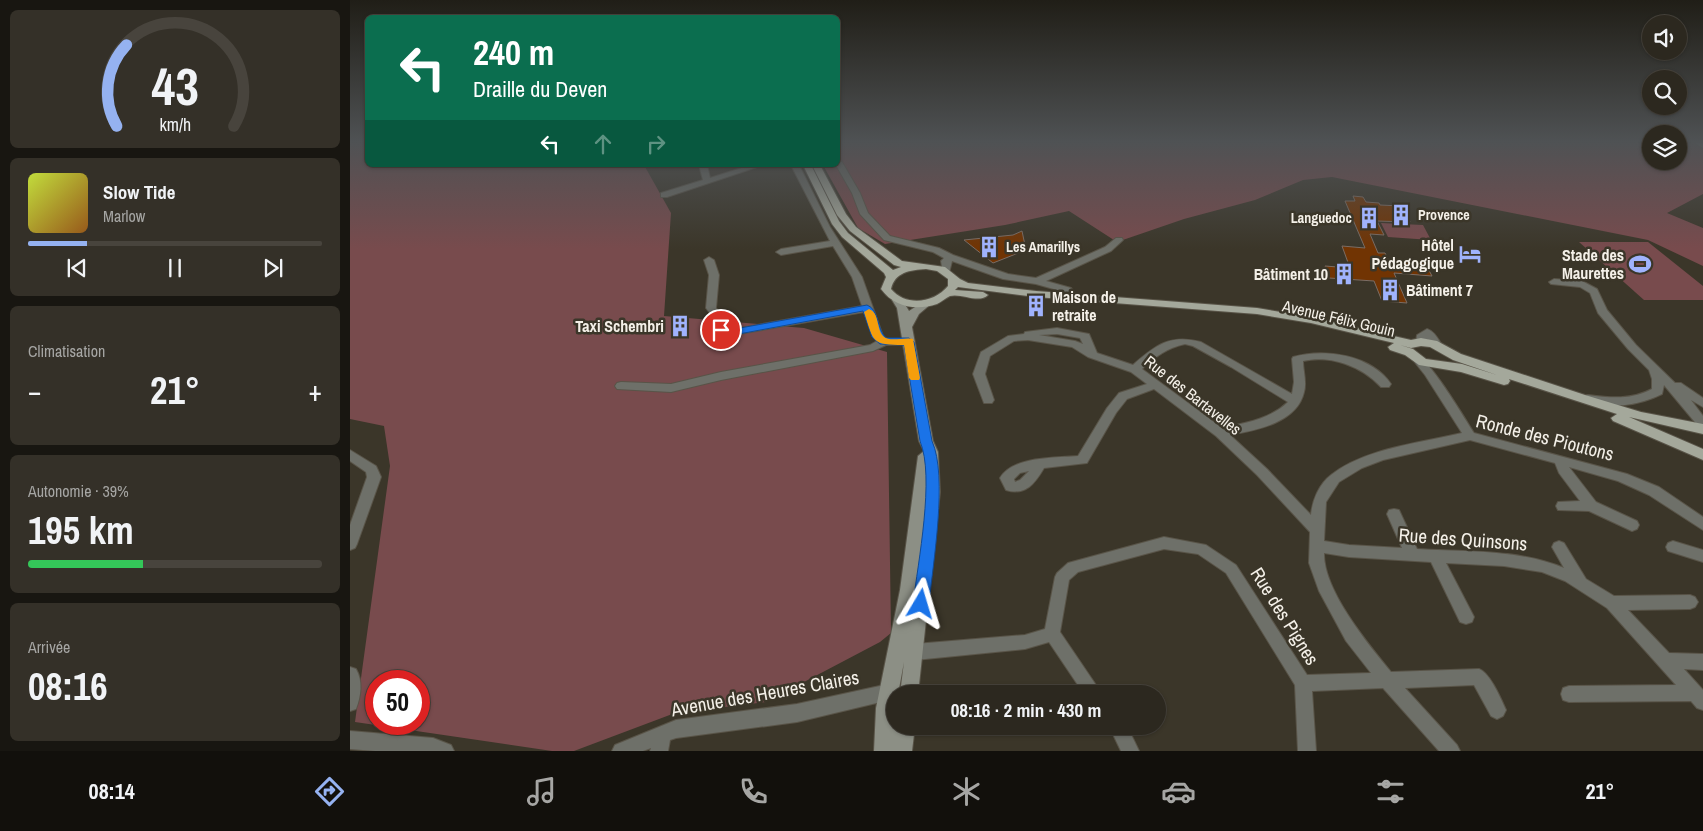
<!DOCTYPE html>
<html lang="fr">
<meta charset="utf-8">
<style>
:root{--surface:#2c281f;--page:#343028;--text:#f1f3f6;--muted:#a6a6a4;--line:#48443d;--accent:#95b2f1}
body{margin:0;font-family:"Archivo Narrow",sans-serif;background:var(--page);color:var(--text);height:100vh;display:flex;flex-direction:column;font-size:19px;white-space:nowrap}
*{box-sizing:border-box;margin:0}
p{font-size:16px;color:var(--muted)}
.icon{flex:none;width:28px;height:28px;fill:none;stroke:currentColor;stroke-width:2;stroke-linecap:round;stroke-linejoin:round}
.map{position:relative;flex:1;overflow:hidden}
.details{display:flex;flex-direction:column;gap:10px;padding:10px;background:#181611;width:350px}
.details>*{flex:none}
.hud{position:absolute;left:15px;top:15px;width:475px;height:152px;border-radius:8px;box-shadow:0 1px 4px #0004,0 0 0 1px var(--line);background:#0b6e4f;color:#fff;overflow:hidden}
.fabs{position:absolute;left:1292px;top:15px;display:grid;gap:10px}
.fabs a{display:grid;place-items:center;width:45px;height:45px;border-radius:50%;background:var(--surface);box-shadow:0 1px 4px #0004,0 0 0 1px var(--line);font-size:25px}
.speed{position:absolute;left:15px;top:670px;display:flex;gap:10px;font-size:25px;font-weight:700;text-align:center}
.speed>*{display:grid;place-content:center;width:65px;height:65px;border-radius:50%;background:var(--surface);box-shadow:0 1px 4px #0004,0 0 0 1px var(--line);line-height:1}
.speed .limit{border:8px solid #d22;background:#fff;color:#111}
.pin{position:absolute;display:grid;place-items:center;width:42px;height:42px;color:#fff;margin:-21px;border:2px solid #fff;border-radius:50%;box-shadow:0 1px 5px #0007}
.me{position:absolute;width:55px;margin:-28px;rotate:7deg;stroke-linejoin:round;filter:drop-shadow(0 0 4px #0008)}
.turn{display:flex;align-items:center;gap:18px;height:105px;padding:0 25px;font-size:22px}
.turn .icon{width:65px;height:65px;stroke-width:2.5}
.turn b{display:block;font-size:35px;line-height:42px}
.lanes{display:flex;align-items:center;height:48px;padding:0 25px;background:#0003;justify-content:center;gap:25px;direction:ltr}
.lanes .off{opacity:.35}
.big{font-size:38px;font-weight:800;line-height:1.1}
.details .tile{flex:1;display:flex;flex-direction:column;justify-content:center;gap:8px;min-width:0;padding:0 18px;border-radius:8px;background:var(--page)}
.details .dial{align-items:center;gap:0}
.dial svg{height:130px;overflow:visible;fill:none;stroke:var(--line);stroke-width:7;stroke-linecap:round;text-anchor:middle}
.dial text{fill:var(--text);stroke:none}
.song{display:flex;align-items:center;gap:15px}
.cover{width:60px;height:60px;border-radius:8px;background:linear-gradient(135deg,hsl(70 70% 55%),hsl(30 70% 35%))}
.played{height:5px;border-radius:2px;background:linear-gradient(90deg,var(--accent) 20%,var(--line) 20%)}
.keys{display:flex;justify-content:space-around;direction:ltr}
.heat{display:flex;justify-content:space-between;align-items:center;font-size:28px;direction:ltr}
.charge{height:8px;border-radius:4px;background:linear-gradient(90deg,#34c759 39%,var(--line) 0)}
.trip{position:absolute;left:536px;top:685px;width:280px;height:50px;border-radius:25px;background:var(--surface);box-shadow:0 1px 4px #0004,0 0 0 1px var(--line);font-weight:800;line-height:50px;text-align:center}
.tab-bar{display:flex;height:80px;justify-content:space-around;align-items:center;background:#12100c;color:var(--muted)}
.tab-bar .icon{width:35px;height:35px}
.tab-bar .on{color:var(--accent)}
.tab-bar b{font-size:22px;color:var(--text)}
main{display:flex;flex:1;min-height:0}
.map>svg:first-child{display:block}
.green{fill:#784b4d;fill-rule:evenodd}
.building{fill:#713403;stroke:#7b6d65}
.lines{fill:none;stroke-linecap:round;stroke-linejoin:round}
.street-casing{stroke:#595448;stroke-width:2}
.secondary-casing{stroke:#595448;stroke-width:2}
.primary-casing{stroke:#595448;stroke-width:2}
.street{fill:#6e7069;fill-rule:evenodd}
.secondary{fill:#8c8f85;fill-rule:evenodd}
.primary{fill:#a4a89b;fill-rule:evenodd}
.route{fill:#1a73e8;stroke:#114b97}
.slow{fill:#f59e0b}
.labels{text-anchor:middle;stroke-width:5;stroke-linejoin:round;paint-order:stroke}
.far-poi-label{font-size:14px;font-weight:bold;fill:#f4f0e8;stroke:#3b3629;text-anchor:start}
.poi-label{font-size:16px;font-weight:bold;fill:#f4f0e8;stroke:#3b3629;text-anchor:end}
.street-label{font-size:16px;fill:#f4f0e8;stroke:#3b3629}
.near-street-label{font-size:19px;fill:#f4f0e8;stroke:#3b3629}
</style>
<main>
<section class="details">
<div class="tile dial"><svg viewBox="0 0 100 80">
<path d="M14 69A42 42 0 1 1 86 69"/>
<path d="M14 69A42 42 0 0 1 20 19" stroke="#95b2f1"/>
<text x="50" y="56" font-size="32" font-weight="700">43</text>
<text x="50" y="72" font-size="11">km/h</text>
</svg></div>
<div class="tile">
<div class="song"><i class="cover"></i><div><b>Slow Tide</b><p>Marlow</p></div></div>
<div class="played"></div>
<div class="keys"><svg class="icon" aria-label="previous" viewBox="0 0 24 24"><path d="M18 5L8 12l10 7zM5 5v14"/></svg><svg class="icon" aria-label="pause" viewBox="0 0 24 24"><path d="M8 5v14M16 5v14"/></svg><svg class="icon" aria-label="next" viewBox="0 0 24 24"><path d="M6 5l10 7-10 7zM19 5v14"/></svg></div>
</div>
<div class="tile"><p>Climatisation</p>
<div class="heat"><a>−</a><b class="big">21°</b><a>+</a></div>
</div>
<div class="tile"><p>Autonomie · 39%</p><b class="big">195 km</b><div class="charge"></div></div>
<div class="tile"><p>Arrivée</p><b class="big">08:16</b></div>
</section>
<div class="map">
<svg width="1353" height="751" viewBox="0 0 1353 751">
<rect width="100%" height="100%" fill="#3b3629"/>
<!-- green -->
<g class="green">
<path d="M 0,143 L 17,143 L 18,165 L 294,165 L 321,213 L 314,316 L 454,328 L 537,352 L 541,633 L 530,642 L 416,702 L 325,713 L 224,751 L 202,751 L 5,722 L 40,466 L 34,426 L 0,419 ZM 26,681 L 69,681 L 69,724 L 26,724 Z"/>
<path d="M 488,143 L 1301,143 L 1301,161 L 1329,161 L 1329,143 L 1353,143 L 1353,194 L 1317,213 L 1353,228 L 1353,266 L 1298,240 L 982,177 L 953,180 L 905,200 L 834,219 L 767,242 L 719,211 L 655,225 L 535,244 L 508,228 L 473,165 L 488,165 Z"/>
<path d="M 1031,223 L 1073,225 L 1081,240 L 1038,237 Z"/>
<path d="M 1229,242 L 1298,242 L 1353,286 L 1353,300 L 1294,300 Z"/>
</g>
<!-- building -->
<g class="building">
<path d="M 1003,196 L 1013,197 L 1016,202 L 1029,203 L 1030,205 L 1051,206 L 1060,222 L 1027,221 L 1034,235 L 1020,234 L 1028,253 L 1035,253 L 1039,261 L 1075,263 L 1082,276 L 1044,273 L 1057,303 L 1032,301 L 1024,281 L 979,278 L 975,266 L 1000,268 L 992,246 L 1015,248 L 995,201 L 1005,201 Z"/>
<path d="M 672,231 L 676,250 L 643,263 L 614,240 L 663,235 Z"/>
</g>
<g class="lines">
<!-- street casing -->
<g class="street-casing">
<g id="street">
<path d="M 488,160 L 492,162 L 510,193 L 518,213 L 540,236 L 589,248 L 603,255 L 658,274 L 686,278 L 755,247 L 766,238 L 772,238 L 773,240 L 761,251 L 696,281 L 721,288 L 723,290 L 721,292 L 718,293 L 686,284 L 653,279 L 602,261 L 599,273 L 593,273 L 591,261 L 594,258 L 583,252 L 534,240 L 510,214 L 502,193 L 486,165 Z"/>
<path d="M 349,165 L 357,165 L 360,178 L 401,165 L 413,165 L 317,197 L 311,197 L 311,193 L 353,180 Z"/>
<path d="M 441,165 L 449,165 L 480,227 L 512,277 L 533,336 L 537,339 L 563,340 L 564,342 L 563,344 L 536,345 L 523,351 L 371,380 L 321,392 L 267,389 L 265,386 L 267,383 L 271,382 L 321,384 L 371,372 L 520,345 L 527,341 L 523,337 L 514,312 L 378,336 L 366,330 L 362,316 L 356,308 L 359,275 L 354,260 L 359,257 L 364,260 L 369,275 L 366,308 L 372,316 L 376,328 L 379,330 L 512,306 L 502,277 L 483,246 L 431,255 L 426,252 L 431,249 L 480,241 Z"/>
<path d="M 1204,279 L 1232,281 L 1247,289 L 1257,310 L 1286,345 L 1325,383 L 1331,383 L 1353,398 L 1353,407 L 1341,400 L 1353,416 L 1353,428 L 1349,427 L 1314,385 L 1312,394 C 1288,406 1260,409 1234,402 L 1232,399 L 1234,396 L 1238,395 C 1261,398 1281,400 1302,389 L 1302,379 L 1299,370 L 1278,349 L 1248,313 L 1240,293 L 1230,287 L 1201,284 L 1199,282 Z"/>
<path d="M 707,328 L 739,334 L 747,353 L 783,365 C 806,345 820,334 851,342 L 942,394 L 944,382 L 942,359 L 943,357 C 975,348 1021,355 1041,384 L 1039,387 L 1031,387 C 1011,366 981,355 953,361 C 953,371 957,382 954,392 C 947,423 906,430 880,435 L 917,469 L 961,515 C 962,501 969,484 981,475 C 1015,448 1071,443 1112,433 L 1075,375 L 1063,360 L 1068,357 C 1080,360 1115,419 1124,433 L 1277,474 L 1309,487 L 1353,517 L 1353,530 L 1299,495 L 1268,481 L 1219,467 L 1246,502 L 1287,521 L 1289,525 L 1287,529 L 1282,531 L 1239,511 L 1208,510 L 1206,506 L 1208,502 L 1230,501 L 1209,473 L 1205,463 L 1120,440 L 1033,460 L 1012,468 L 989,482 L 976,502 L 974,541 L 999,545 L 1052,548 L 1037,514 L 1039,510 L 1044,509 L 1049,510 L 1067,549 C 1116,552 1168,549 1214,568 L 1202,547 L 1204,543 L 1209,541 L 1214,543 L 1236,579 L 1264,596 L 1340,595 L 1345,597 L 1348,602 L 1345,607 L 1340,609 L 1278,610 L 1319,653 L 1353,654 L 1353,670 L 1334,669 L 1353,690 L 1353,710 L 1347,708 L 1341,701 L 1219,702 L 1213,700 L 1211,694 L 1213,688 L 1219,686 L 1326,685 L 1257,608 L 1215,581 L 1192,572 L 1154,566 L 1096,563 L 1124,617 L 1122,622 L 1116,624 L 1110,622 L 1081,562 L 999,557 L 974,553 C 973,590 1018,644 1041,672 L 1129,669 C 1140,673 1151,699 1156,710 L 1153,716 L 1147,719 L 1141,716 L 1124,685 L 1055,688 L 1107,745 L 1110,751 L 1089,751 L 1033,688 L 962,691 L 966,751 L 948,751 L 945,685 L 876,573 L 848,554 L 814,549 L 728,572 L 719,580 L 710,632 L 752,694 L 734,694 L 699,642 L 675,649 L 565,660 L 559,657 L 557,652 L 559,647 L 565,644 L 675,635 L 695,629 L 705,577 L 707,573 L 718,563 L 814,537 L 856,545 L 886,565 L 957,675 L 1021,673 L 996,641 L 969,591 L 959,563 L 960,532 L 907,475 L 866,436 L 804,389 L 777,399 L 766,413 L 737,463 L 694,468 C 685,483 676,496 656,490 L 650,478 C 663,456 706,458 728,456 L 757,408 L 769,393 L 797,384 L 781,372 L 738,357 L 722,347 L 678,340 L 664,341 L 640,356 L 635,374 L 644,400 L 642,403 L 634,403 L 623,374 L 631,352 L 658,336 L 674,334 L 675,332 ZM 707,334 L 730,338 L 733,344 L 725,341 L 689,335 ZM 835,344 L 843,346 L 881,367 L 938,402 C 920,419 896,423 872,428 L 792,369 C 806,356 817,348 835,344 ZM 679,471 L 670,480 L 665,482 L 664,479 L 670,473 Z"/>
<path d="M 1077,329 C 1084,331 1088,339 1092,345 L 1091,347 L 1083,347 L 1077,339 L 1075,344 L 1067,344 L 1066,342 L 1067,335 Z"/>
<path d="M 0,450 L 26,466 L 31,477 L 7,544 L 5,548 L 0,550 L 0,525 L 17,477 L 16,472 L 0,461 Z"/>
<path d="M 1323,541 L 1353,550 L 1353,562 L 1318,551 L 1316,547 L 1318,543 Z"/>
<path d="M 0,667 L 6,669 C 13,681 11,696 6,709 L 0,711 Z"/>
<path d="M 539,684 L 545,686 L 547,692 L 545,694 L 545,698 L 539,700 L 447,722 L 326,738 L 320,740 L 318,751 L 300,751 L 301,748 L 293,751 L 262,751 L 265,745 L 326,720 L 447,704 Z"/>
<path d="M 759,726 L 777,726 L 789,751 L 771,751 Z"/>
<path d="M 0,731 L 83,738 L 101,745 L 104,751 L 25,751 L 0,749 Z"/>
</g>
</g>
<!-- secondary casing -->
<g class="secondary-casing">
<g id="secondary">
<path d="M 1345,143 L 1353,143 L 1353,148 Z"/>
<path d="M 547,297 L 551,298 L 559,311 L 576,300 L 582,303 L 569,314 L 562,327 L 583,441 L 588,452 L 590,492 L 568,694 L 550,694 L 554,662 L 548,694 L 545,694 L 545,729 L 545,726 L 565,726 L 562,751 L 524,751 L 526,708 L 550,590 L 568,456 L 574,451 L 569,441 L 547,308 L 542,300 Z"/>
</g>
</g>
<!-- primary casing -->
<g class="primary-casing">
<path id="primary" d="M 453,165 L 461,165 L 489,221 L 498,233 L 543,270 L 551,267 L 544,265 L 500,231 L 487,215 L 462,165 L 470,165 L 496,214 L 506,227 L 552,261 L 595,267 L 610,279 L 618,283 L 686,291 L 907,308 L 961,317 L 1061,340 L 1071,338 L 1087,341 L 1111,354 L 1235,395 L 1291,412 L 1353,424 L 1353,434 L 1279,417 L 1353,449 L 1353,460 L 1263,421 L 1261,418 L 1267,414 L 1159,379 L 1160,381 L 1158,384 L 1154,385 L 1111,372 L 1069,365 L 1055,355 L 1040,350 L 1038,347 L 1044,343 L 961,323 L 907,314 L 686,297 L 608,287 L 605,290 L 633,292 L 638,295 C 629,304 612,293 600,296 C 596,298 591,302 587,304 C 566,311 544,307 531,289 L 536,277 L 534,273 L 492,237 L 482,224 ZM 576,269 L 587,271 L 598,279 L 598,286 C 584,303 556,307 541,289 C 545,272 560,270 576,269 ZM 1050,345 L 1061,348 L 1071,346 L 1080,347 L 1103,360 L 1147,375 L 1112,364 L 1076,359 L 1063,349 Z"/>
</g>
<!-- street -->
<use href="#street" class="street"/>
<!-- secondary -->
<use href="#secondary" class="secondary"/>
<!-- primary -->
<use href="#primary" class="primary"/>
</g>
<!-- sky -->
<linearGradient id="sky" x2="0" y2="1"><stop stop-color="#201e17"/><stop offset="0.57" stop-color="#4f5254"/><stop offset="1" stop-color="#4f5254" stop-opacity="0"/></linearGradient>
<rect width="1353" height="249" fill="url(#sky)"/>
<!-- route -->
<path class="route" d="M 517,305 C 529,309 527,330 536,338 L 559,338 L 564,342 L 582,441 C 598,477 583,562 579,604 L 577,609 L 571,611 L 566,609 L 563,604 C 568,562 585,477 570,441 L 554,345 L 530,344 L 522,337 L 513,311 L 378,336 L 366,330 L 371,327 L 379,330 Z"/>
<!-- slow -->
<path class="slow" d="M 519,309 C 530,313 526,330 534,337 C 540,342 555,337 563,339 L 570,378 L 569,380 L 561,380 L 559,378 L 554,345 C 521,345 524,342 514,312 Z"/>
<!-- icons -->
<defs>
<g id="building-bare" transform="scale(1.725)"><path d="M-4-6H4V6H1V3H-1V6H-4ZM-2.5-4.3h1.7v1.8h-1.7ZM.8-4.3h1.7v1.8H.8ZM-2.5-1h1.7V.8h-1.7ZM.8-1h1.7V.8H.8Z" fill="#a0b3fd" stroke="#3b3629" stroke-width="2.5" paint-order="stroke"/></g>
<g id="hotel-bare" transform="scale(1.725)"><path d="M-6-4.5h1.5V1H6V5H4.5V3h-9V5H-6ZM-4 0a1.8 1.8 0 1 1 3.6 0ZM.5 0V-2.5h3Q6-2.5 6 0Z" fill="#a0b3fd" stroke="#3b3629" stroke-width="2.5" paint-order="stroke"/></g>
<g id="stadium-bare" transform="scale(1.725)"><path d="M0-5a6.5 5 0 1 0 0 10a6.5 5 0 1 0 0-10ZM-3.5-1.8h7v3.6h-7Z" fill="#a0b3fd" stroke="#3b3629" stroke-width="2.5" paint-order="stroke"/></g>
</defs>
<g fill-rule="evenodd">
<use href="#building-bare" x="1051" y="215"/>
<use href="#building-bare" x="1019" y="218"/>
<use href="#building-bare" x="639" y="247"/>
<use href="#hotel-bare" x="1120" y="254"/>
<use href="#stadium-bare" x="1290" y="264"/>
<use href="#building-bare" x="994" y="274"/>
<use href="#building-bare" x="1040" y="290"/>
<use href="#building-bare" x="686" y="306"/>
<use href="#building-bare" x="330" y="326"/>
</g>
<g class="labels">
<!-- far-poi labels -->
<g class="far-poi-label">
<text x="1068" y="220">Provence</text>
<text x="1002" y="223" text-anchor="end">Languedoc</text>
<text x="656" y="252">Les Amarillys</text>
</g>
<!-- poi labels -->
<g class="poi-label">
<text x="1104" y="251">Hôtel<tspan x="1104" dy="18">Pédagogique</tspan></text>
<text x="1274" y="261">Stade des<tspan x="1274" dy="18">Maurettes</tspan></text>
<text x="978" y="280">Bâtiment 10</text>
<text x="1056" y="296" text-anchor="start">Bâtiment 7</text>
<text x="702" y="303" text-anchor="start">Maison de<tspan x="702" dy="18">retraite</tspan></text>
<text x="314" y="332">Taxi Schembri</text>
</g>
<!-- street labels -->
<g class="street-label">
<text transform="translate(989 318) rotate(13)" y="6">Avenue Félix Gouin</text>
<text transform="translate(843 395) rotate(38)" y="6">Rue des Bartavelles</text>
</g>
<!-- near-street labels -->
<g class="near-street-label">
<text transform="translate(1195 437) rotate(14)" y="7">Ronde des Pioutons</text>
<text transform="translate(1113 539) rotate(4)" y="7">Rue des Quinsons</text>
<text transform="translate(935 616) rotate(58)" y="7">Rue des Pignes</text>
<text transform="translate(415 693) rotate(-10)" y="7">Avenue des Heures Claires</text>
</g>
</g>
</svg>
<div class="fabs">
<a><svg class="icon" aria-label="sound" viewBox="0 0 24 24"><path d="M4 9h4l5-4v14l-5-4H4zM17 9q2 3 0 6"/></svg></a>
<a><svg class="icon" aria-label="search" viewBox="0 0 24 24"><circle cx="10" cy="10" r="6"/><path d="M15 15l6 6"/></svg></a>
<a><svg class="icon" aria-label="layers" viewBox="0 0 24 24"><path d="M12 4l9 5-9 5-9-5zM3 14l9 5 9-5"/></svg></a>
</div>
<div class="speed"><div class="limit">50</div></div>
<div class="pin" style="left:371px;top:330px;background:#d93025"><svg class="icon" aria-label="arrive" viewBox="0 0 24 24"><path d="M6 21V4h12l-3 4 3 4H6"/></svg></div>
<svg class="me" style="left:571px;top:604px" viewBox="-20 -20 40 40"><path d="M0-17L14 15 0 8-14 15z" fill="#1a73e8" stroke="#fff" stroke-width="4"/></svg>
<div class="trip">08:16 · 2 min · 430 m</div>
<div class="hud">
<div class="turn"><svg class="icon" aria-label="left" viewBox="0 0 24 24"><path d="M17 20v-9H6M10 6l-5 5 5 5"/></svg><div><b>240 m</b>Draille du Deven</div></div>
<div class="lanes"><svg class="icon" aria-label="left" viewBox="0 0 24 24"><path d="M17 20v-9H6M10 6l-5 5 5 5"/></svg><svg class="icon off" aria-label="ahead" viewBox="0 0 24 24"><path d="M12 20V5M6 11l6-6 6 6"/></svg><svg class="icon off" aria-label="right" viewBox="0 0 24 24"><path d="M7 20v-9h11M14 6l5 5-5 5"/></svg></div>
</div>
</div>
</main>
<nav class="tab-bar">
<b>08:14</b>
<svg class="icon on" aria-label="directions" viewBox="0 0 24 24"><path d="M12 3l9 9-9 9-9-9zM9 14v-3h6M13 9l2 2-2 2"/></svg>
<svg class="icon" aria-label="music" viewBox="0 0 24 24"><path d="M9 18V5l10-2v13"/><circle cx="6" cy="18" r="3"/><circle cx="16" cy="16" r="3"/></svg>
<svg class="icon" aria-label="phone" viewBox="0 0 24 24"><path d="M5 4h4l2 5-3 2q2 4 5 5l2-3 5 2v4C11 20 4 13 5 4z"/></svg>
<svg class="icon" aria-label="climate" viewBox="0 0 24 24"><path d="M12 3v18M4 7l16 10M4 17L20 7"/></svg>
<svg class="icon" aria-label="car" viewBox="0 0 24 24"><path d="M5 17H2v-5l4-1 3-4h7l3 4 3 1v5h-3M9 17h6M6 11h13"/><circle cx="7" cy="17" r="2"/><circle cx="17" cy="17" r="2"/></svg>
<svg class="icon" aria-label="filters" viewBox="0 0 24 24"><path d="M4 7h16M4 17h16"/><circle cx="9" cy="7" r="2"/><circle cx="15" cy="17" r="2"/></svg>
<b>21°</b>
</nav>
